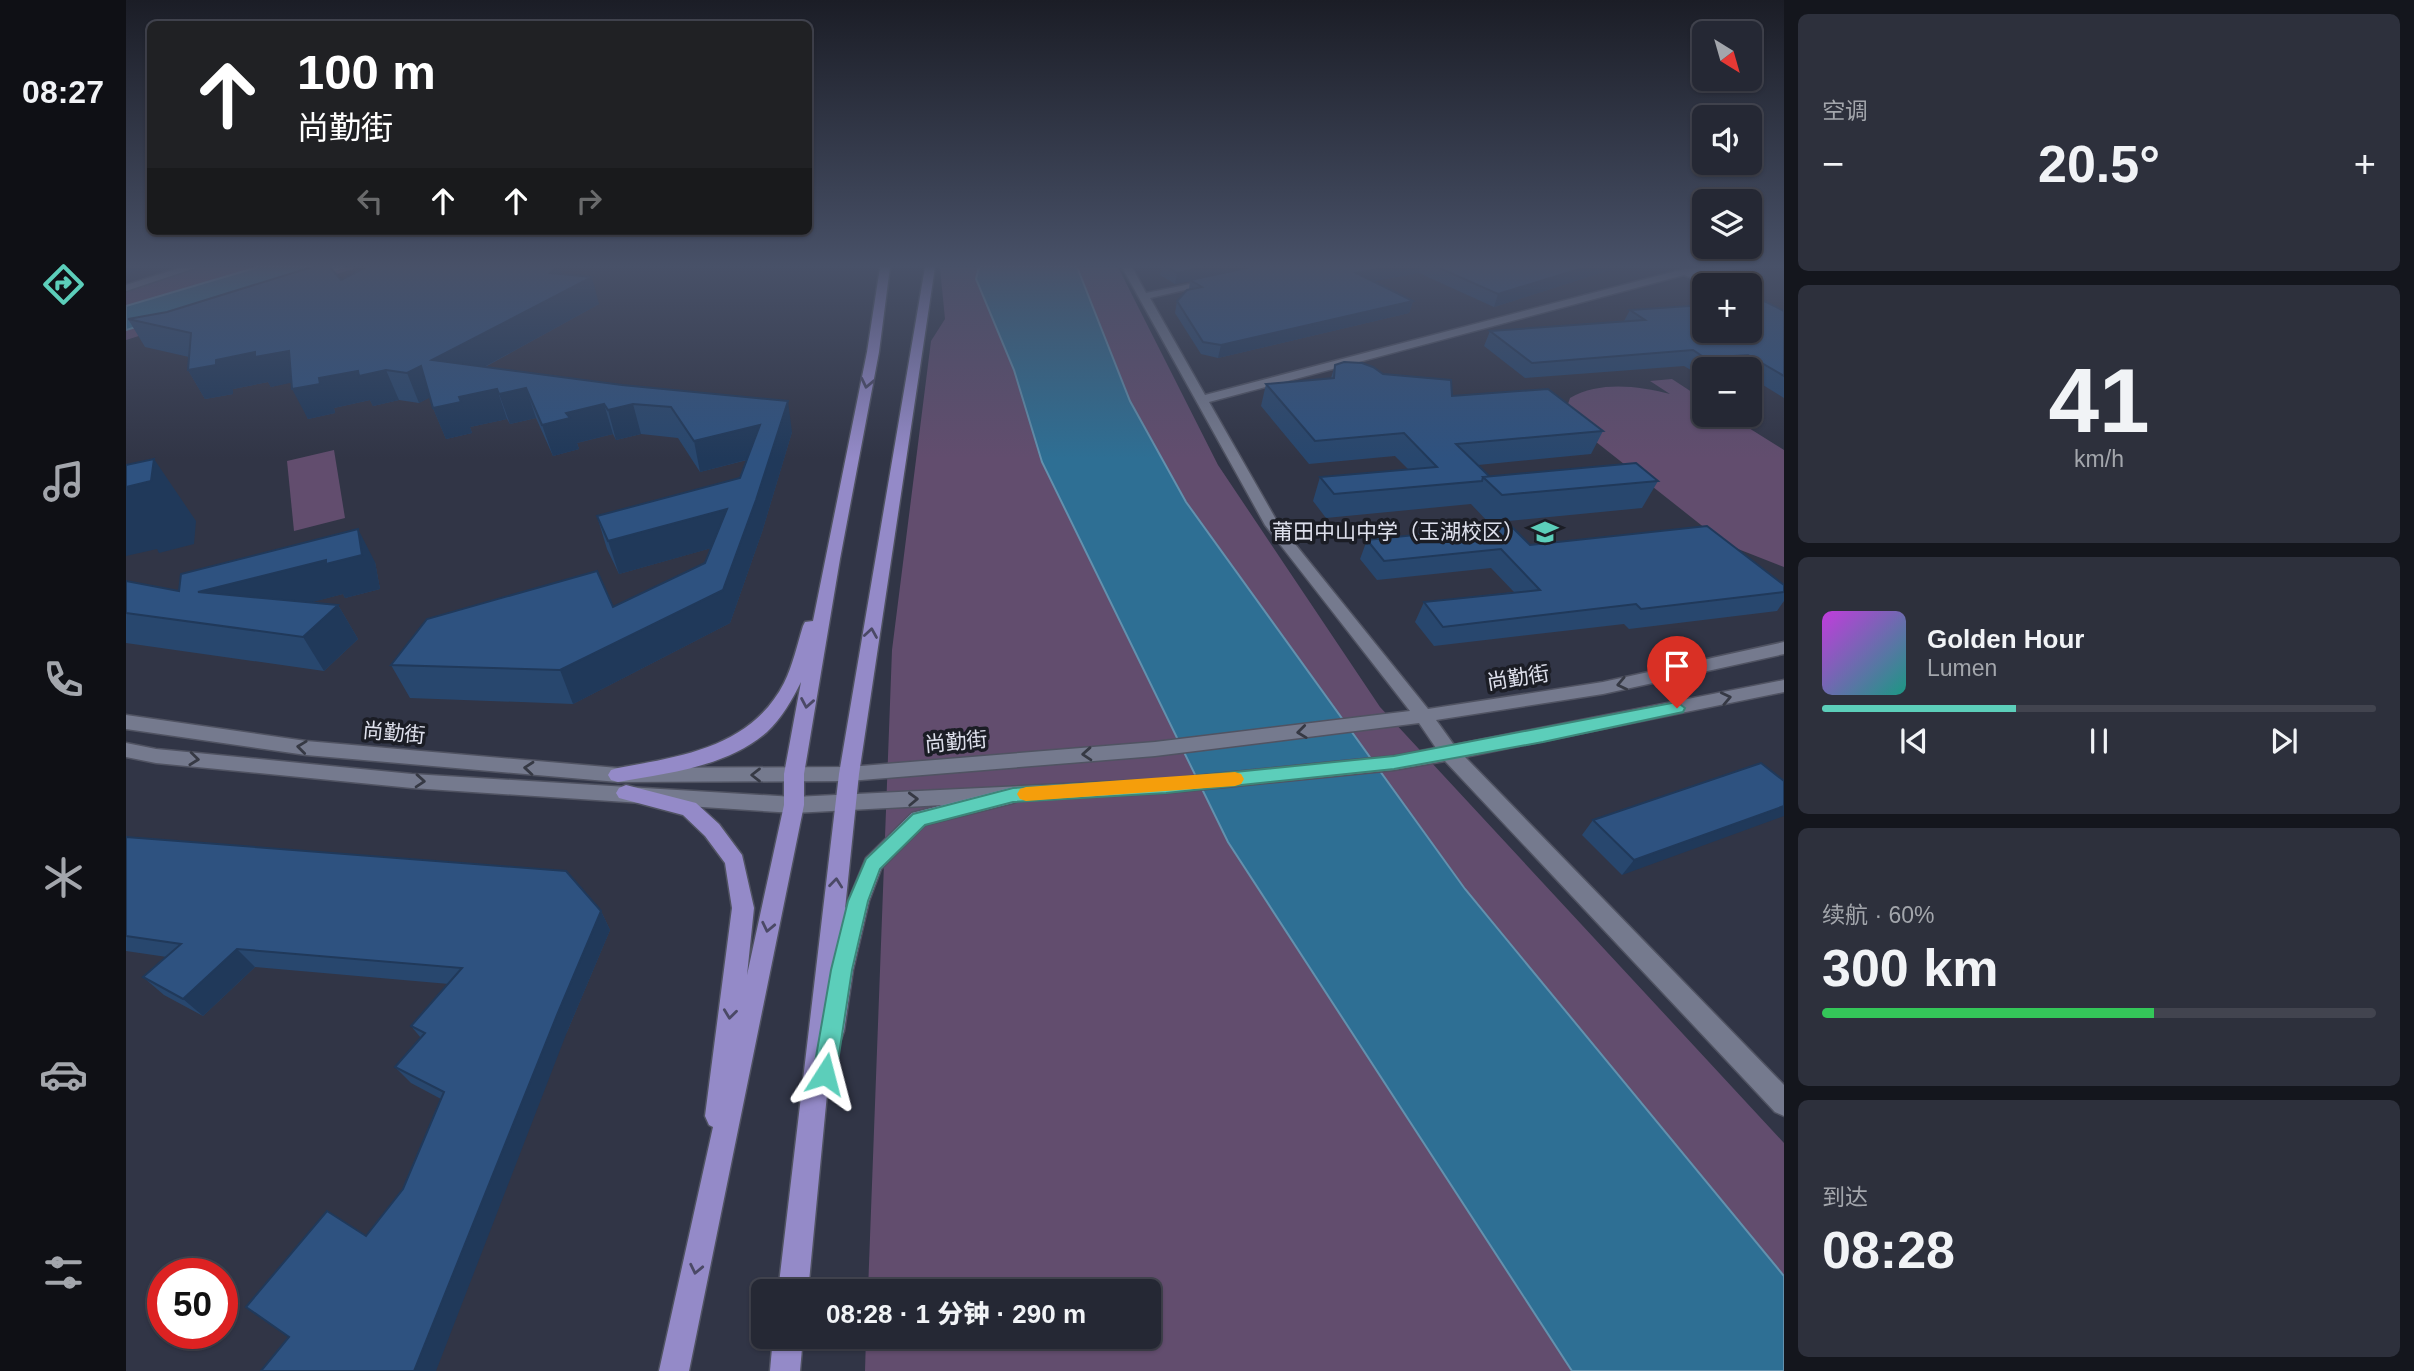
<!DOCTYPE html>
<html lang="zh">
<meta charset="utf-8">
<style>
:root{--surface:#252834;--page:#2d303c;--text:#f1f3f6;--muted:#a3a6ac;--line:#42444f;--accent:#5cceba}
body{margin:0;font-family:Helvetica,"Noto Sans SC",sans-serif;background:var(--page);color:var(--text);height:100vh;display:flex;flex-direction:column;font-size:26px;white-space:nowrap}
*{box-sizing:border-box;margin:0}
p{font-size:23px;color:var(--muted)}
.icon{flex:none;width:38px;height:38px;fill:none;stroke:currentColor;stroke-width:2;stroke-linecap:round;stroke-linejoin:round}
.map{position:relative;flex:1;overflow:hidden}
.details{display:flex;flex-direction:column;gap:14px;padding:14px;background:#14161d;width:630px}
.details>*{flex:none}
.guide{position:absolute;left:21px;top:21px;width:665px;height:214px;border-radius:10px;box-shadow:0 2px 5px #0004,0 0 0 2px var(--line);background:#202124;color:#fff;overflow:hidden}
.needle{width:46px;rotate:143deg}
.tools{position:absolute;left:1566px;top:21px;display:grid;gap:14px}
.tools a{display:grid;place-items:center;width:70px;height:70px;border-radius:10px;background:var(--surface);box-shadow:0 2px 5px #0004,0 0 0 2px var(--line);font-size:35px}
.speed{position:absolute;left:21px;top:1258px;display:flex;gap:14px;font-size:35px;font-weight:700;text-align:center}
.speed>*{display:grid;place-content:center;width:91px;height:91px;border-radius:50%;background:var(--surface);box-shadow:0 2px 5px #0004,0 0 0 2px var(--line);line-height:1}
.speed .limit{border:10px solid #d22;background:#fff;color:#111}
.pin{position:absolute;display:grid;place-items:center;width:60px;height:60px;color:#fff;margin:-72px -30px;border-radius:50% 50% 50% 0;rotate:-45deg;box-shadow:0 0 7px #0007}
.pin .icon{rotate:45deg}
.me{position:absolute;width:77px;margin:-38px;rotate:9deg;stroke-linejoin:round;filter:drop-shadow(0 0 5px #0008)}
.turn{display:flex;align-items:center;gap:24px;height:147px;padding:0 35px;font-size:32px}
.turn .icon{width:91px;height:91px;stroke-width:2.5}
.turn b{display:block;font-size:49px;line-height:60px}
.lanes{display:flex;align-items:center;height:66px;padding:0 35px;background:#0003;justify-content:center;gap:35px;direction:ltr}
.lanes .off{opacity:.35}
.big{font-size:52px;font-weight:800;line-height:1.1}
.details .tile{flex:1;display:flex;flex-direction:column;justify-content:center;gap:10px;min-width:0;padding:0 24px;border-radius:10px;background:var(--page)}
.details .dial{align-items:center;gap:0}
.dial b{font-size:91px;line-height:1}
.song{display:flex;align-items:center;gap:21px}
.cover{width:84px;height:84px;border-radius:10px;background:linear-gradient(135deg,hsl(290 70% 55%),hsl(170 70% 35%))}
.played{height:7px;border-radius:4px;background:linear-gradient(90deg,var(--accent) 35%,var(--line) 35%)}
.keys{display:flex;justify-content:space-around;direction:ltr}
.heat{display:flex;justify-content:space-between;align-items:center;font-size:38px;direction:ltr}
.charge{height:10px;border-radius:5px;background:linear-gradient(90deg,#34c759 60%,var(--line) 0)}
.trip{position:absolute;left:625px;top:1279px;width:410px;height:70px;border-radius:10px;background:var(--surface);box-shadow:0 2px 5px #0004,0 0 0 2px var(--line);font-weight:800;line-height:70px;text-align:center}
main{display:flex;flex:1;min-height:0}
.tabs{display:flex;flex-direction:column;width:126px;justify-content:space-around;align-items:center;background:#0f1015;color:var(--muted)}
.tabs .icon{width:49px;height:49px}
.tabs .current{color:var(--accent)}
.tabs b{font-size:32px;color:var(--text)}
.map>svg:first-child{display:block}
.green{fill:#624d6e}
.water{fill:#2e6f94;stroke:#6391ae;stroke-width:2}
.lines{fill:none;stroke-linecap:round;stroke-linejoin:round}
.minor-casing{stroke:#505362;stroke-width:3}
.major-casing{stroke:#505362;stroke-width:3}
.minor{fill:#757a8e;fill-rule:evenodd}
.major{fill:#948ac8;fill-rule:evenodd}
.wall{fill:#28476e}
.shaded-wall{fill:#20395a}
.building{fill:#2e5280;stroke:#20395a;stroke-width:2}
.oneway{stroke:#4b4966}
.oneway2{stroke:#363944}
.route{fill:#5cceba;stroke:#3c8679;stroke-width:2}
.slow{fill:#f59e0b}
.labels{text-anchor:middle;stroke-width:7;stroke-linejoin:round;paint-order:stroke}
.poi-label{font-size:21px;fill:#dee0ec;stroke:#1b1d25;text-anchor:end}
.street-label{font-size:21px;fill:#dee0ec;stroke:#1b1d25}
</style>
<main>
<nav class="tabs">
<b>08:27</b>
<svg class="icon current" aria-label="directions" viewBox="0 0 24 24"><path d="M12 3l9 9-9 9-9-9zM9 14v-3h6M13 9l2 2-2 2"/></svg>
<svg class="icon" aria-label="music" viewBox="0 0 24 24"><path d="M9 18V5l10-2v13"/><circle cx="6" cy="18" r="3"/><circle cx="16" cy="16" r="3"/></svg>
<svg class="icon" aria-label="phone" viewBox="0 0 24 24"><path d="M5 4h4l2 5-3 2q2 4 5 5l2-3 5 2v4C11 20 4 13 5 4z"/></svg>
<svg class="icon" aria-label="climate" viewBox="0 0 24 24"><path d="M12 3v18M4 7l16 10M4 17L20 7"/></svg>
<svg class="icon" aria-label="car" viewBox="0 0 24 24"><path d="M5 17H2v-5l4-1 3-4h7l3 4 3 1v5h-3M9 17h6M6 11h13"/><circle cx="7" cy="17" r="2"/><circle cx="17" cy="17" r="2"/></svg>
<svg class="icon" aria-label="filters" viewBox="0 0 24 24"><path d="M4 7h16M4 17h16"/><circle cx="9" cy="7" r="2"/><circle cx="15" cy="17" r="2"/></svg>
</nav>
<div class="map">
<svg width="1658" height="1371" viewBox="0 0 1658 1371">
<rect width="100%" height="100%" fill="#313546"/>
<!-- green -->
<g class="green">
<path d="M 72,267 L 233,267 L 0,340 L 0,290 Z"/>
<path d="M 992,267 L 1092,465 L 1254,707 L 1658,1143 L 1658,1371 L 739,1371 L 740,1337 L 1022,1337 L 1022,1292 L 742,1291 L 766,650 L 805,341 L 819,319 L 814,268 Z"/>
<path d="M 1546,379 L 1578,400 L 1578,415 L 1602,415 L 1658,450 L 1658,567 L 1612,549 L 1589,536 L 1455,430 L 1441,407 L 1444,398 C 1474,381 1512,386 1544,394 L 1524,381 Z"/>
<path d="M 208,450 L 219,518 L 168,531 L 161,461 Z"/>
</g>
<!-- water -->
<g class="water">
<path d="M 132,267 L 218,267 L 0,330 L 0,306 Z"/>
<path d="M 853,267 L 951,267 L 1004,401 L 1060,502 L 1339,889 L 1658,1276 L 1658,1371 L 1446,1371 L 1102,842 L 916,462 L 888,370 L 850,279 Z"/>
</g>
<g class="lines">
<!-- minor casing -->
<g class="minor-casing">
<g id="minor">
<path d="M 56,267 L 72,267 L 0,291 L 0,285 Z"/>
<path d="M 996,267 L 1006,267 L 1020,293 L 1084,280 L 1089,283 L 1024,298 L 1079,395 L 1558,269 L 1624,267 L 1572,274 L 1598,285 L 1585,285 L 1558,275 L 1083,402 L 1152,523 L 1302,709 L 1477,682 L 1658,642 L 1658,654 L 1477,694 L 1310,720 L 1328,745 L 1658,680 L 1658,692 L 1339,757 L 1658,1085 L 1658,1116 L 1649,1112 L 1319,761 L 1268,770 L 1040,793 L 668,813 L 286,788 L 30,763 L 0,757 L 0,743 L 30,749 L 286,774 L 668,797 L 1040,779 L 1268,756 L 1310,748 L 1293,723 L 1029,756 L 723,781 L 492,782 L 180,755 L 0,729 L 0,715 L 180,741 L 492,768 L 723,767 L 1029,742 L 1284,711 L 1139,525 Z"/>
</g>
</g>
<!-- major casing -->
<g class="major-casing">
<g id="major">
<path d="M 754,267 L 764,267 L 753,352 L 714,559 L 678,774 L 678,805 L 563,1371 L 533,1371 L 587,1127 L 583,1125 L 579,1116 L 606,908 L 599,863 L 579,836 L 557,815 L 493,798 L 490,793 L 493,788 L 500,785 L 570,803 L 593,824 L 616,855 L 628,908 L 621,975 L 658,805 L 658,774 L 675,682 C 666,700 656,718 641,732 C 601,767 542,773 492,782 L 485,780 L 482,775 L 485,770 L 492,768 C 557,756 625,747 658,683 C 667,665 671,645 677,626 L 679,622 L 687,621 L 741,352 Z"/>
<path d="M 799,267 L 809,267 L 733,774 L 719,909 L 740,858 L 786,813 L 887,787 L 894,790 L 897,795 L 894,800 L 887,803 L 799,825 L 755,869 L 743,901 L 727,970 L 718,1031 L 715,1039 L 706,1042 L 682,1292 L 652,1292 L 713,774 Z"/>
<path d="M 647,1337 L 677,1337 L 674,1371 L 644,1371 Z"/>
</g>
</g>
<!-- minor -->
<use href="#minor" class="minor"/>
<!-- major -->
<use href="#major" class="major"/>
</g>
<!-- wall -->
<g class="wall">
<path d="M 434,267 L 436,275 L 473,304 L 359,367 L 666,432 L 636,532 L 604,623 L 447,704 L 284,698 L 265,665 L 487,607 L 579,563 L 585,548 L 493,574 L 481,549 L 471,516 L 614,478 L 621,460 L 574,472 L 552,438 L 515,434 L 490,440 L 487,434 L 451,443 L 453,449 L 427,456 L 410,418 L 384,424 L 381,419 L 344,427 L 346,433 L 320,439 L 307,408 L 304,397 L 293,403 L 273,400 L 247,406 L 244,400 L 208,408 L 209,413 L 182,419 L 165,382 L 145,387 L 142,382 L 107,389 L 107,394 L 79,399 L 62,370 L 63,357 L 19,347 L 2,319 L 215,280 Z"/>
<path d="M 1035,267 L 1493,267 L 1368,307 L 1293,273 L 1247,281 L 1287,301 L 1283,313 L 1092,358 L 1075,354 L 1049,313 L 1051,301 L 1063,290 L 1064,281 L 1049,284 L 1034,275 Z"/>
<path d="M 1504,310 L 1658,311 L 1658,398 L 1624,377 L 1624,369 L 1578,369 L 1578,373 L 1570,373 L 1558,366 L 1399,378 L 1358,346 L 1364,331 L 1498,321 Z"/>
<path d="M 1209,365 L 1257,374 L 1326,396 L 1477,431 L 1465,454 L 1352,465 L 1364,477 L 1532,481 L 1516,508 L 1363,523 L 1345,504 L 1200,518 L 1187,501 L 1194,477 L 1282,469 L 1269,456 L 1183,464 L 1135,406 L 1140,384 L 1205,378 Z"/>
<path d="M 1241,540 L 1404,545 L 1658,585 L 1658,601 L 1651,611 L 1503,629 L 1498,624 L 1308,646 L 1289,622 L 1298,602 L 1388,592 L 1365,568 L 1251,580 L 1234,559 Z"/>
<path d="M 249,562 L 254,589 L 219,598 L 217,594 L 185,602 L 212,605 L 232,639 L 198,671 L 0,643 L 0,581 L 53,591 Z"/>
<path d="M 1658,781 L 1496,875 L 1456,835 L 1467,820 Z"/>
<path d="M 0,837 L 475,911 L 484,930 L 441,1032 L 163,1337 L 240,1236 L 277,1189 L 315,1099 L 285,1083 L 269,1067 L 295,1038 L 285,1026 L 323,984 L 129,967 L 77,1016 L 38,995 L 17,977 L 41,957 L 0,951 Z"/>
</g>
<!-- shaded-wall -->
<g class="shaded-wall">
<path d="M 0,267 L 21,267 L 0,274 Z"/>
<path d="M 431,267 L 434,267 L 441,290 L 466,277 L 473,304 L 318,389 L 306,360 Z"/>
<path d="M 1077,267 L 1132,267 L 1049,284 L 1051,273 Z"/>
<path d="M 1262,267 L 1294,267 L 1293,273 L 1227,285 L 1230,273 Z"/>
<path d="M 1460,267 L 1493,267 L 1368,307 L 1372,294 Z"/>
<path d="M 1287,301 L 1283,313 L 1092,358 L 1095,345 Z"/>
<path d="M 163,351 L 178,380 L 145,387 L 142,382 L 107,389 L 107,394 L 79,399 L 62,370 L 90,360 L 129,352 Z"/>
<path d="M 295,366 L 307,396 L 293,403 L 281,373 Z"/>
<path d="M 260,370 L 273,400 L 247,406 L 244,400 L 208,408 L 209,413 L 182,419 L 166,389 L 193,378 L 232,371 Z"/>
<path d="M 400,388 L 410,418 L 384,424 L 373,394 Z"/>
<path d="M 371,389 L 381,419 L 344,427 L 346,433 L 320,439 L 307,408 L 333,397 Z"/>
<path d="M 662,401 L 666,432 L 636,532 L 604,623 L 447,704 L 434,670 L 597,590 Z"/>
<path d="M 478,404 L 487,434 L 451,443 L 453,449 L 427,456 L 416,425 L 440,413 Z"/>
<path d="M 507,404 L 515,434 L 490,440 L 482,410 Z"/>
<path d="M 634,425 L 639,455 L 574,472 L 568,441 Z"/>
<path d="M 28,459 L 70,521 L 68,544 L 33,553 L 31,549 L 0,556 L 0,487 Z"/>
<path d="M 601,509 L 607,542 L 493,574 L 482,541 Z"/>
<path d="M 232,529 L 249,562 L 254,589 L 219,598 L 217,594 L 96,626 L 72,592 Z"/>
<path d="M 212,605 L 232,639 L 198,671 L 177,637 Z"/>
<path d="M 1658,806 L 1658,816 L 1496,875 L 1508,860 Z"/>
<path d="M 475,911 L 484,930 L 441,1032 L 310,1371 L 288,1371 L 431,1015 Z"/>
<path d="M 111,949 L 129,967 L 77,1016 L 57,999 Z"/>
</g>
<!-- building -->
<g class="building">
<path d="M 186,267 L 204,267 L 215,280 L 240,267 L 431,267 L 424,273 L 466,277 L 306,360 L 496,385 L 662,401 L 630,500 L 597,590 L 434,670 L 265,665 L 301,619 L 471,571 L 487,607 L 579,563 L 601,509 L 482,541 L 471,516 L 614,478 L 634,425 L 568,441 L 545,407 L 507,404 L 482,410 L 478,404 L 440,413 L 444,418 L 416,425 L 400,388 L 373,394 L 371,389 L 333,397 L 335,402 L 307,408 L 295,366 L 281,373 L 260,370 L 233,376 L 232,371 L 193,378 L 194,384 L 166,389 L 163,351 L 129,357 L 129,352 L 90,360 L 90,365 L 62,370 L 65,333 L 2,319 L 41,312 Z"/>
<path d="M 1042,267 L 1077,267 L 1051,273 Z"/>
<path d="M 1125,267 L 1262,267 L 1230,273 L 1287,301 L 1095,345 L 1077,342 L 1051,301 L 1061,290 L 1076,287 L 1064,280 Z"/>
<path d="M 1311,267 L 1460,267 L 1372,294 Z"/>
<path d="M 1624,294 L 1658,311 L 1658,376 L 1622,355 L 1579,358 L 1567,350 L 1406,363 L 1364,331 L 1519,320 L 1504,310 L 1578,305 L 1578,331 L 1624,331 Z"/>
<path d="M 1218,362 L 1236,363 L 1247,367 L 1257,374 L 1325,380 L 1326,396 L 1422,389 L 1477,431 L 1330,444 L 1364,477 L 1357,477 L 1356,481 L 1208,494 L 1194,477 L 1311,467 L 1278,433 L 1189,441 L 1140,384 L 1208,378 L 1209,365 Z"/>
<path d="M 28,459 L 25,481 L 0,487 L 0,465 Z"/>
<path d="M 1510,463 L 1532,481 L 1376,495 L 1357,477 Z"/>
<path d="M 1384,525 L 1404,545 L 1581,526 L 1658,585 L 1658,592 L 1515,609 L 1510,604 L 1317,627 L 1298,602 L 1414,590 L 1375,549 L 1258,561 L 1241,540 Z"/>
<path d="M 232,529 L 236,555 L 200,564 L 200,560 L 72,592 L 212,605 L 177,637 L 0,613 L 0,581 L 53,591 L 55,574 Z"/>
<path d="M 1635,763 L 1658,781 L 1658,806 L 1508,860 L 1467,820 Z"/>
<path d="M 0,837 L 440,871 L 475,911 L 431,1015 L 288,1371 L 135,1371 L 163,1337 L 120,1307 L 201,1211 L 240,1236 L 277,1189 L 318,1092 L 269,1067 L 299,1033 L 285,1026 L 336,968 L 111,949 L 57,999 L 17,977 L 55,944 L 0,936 Z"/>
</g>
<!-- one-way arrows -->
<defs><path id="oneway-chevron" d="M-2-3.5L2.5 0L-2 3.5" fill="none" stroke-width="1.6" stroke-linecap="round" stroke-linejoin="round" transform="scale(1.75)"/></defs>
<g class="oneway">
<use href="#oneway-chevron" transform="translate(741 383) rotate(102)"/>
<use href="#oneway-chevron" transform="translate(745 633) rotate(-81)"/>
<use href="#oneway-chevron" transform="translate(681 703) rotate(100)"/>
<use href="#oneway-chevron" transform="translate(710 883) rotate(-84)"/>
<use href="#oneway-chevron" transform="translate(642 927) rotate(102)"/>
<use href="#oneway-chevron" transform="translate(604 1014) rotate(97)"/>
<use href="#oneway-chevron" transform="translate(570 1269) rotate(102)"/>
</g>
<g class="oneway2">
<use href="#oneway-chevron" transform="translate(1496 684) rotate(168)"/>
<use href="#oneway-chevron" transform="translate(1600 698) rotate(-12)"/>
<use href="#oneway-chevron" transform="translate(1176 732) rotate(173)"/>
<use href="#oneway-chevron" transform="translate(176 747) rotate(-173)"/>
<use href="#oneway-chevron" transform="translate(961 754) rotate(176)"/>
<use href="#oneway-chevron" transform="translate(68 759) rotate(6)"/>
<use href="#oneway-chevron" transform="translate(403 768) rotate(-175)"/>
<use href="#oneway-chevron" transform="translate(630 775) rotate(180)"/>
<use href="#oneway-chevron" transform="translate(294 781) rotate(4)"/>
<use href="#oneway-chevron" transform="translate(787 799) rotate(-2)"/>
</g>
<!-- sky -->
<linearGradient id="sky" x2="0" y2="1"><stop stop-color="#1b1d26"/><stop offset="0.58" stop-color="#485168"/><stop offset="1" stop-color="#485168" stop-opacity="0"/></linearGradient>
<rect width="1658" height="459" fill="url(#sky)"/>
<!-- route -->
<path class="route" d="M 1551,702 L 1559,708 L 1557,712 L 1417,742 L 1268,769 L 1040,793 L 887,802 L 799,825 L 754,869 L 742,901 L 726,970 L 710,1074 L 707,1082 L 699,1086 L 691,1082 L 687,1074 L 705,970 L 722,901 L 740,859 L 787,814 L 887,788 L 1040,779 L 1268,756 Z"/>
<!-- slow -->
<path class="slow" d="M 1109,772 L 1115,774 L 1118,779 L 1115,784 L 1109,786 L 900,801 L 894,799 L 891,794 L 894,789 L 900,787 Z"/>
<!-- icons -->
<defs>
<g id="school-bare" transform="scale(2.1)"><path d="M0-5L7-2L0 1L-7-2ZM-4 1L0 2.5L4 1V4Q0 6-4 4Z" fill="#5cceba" stroke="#1b1d25" stroke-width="2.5" paint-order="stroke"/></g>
</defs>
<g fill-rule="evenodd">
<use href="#school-bare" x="1419" y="532"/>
</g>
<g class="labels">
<!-- poi labels -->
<g class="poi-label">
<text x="1398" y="539">莆田中山中学（玉湖校区）</text>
</g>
<!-- street labels -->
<g class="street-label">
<text transform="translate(1392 678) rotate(-9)" y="7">尚勤街</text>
<text transform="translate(268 733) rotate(5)" y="7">尚勤街</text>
<text transform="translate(830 742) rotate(-5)" y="7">尚勤街</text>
</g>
</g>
</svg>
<div class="tools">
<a><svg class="needle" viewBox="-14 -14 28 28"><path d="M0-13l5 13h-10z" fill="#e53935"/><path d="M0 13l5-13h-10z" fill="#a3a6ac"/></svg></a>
<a><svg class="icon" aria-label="sound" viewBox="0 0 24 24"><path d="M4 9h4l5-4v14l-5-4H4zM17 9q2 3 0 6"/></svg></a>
<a><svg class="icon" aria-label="layers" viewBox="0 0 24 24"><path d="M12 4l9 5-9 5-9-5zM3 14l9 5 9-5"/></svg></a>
<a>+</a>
<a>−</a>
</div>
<div class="speed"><div class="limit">50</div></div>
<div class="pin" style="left:1551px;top:708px;background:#d93025"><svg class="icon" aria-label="arrive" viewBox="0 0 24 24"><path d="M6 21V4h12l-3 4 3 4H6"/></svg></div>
<svg class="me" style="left:699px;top:1074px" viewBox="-20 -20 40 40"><path d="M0-17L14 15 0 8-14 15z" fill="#5cceba" stroke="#fff" stroke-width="4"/></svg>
<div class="trip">08:28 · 1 分钟 · 290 m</div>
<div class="guide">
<div class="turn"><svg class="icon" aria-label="ahead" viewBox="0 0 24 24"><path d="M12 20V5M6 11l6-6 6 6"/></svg><div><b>100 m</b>尚勤街</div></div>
<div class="lanes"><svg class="icon off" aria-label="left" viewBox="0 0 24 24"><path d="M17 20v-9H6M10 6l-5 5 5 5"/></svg><svg class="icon" aria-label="ahead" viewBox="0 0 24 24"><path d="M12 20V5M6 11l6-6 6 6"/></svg><svg class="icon" aria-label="ahead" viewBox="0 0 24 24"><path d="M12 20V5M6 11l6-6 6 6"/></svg><svg class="icon off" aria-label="right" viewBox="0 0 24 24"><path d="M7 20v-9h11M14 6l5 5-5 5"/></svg></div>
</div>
</div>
<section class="details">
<div class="tile"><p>空调</p>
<div class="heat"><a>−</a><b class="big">20.5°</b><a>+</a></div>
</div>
<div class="tile dial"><b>41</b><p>km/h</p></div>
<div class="tile">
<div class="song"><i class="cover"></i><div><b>Golden Hour</b><p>Lumen</p></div></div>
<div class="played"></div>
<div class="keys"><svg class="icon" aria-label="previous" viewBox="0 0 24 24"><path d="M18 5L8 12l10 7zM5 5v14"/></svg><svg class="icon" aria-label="pause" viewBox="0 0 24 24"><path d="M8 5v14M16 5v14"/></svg><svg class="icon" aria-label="next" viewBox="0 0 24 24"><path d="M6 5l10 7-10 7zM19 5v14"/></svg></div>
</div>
<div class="tile"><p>续航 · 60%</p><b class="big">300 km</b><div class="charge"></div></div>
<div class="tile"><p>到达</p><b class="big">08:28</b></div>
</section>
</main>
